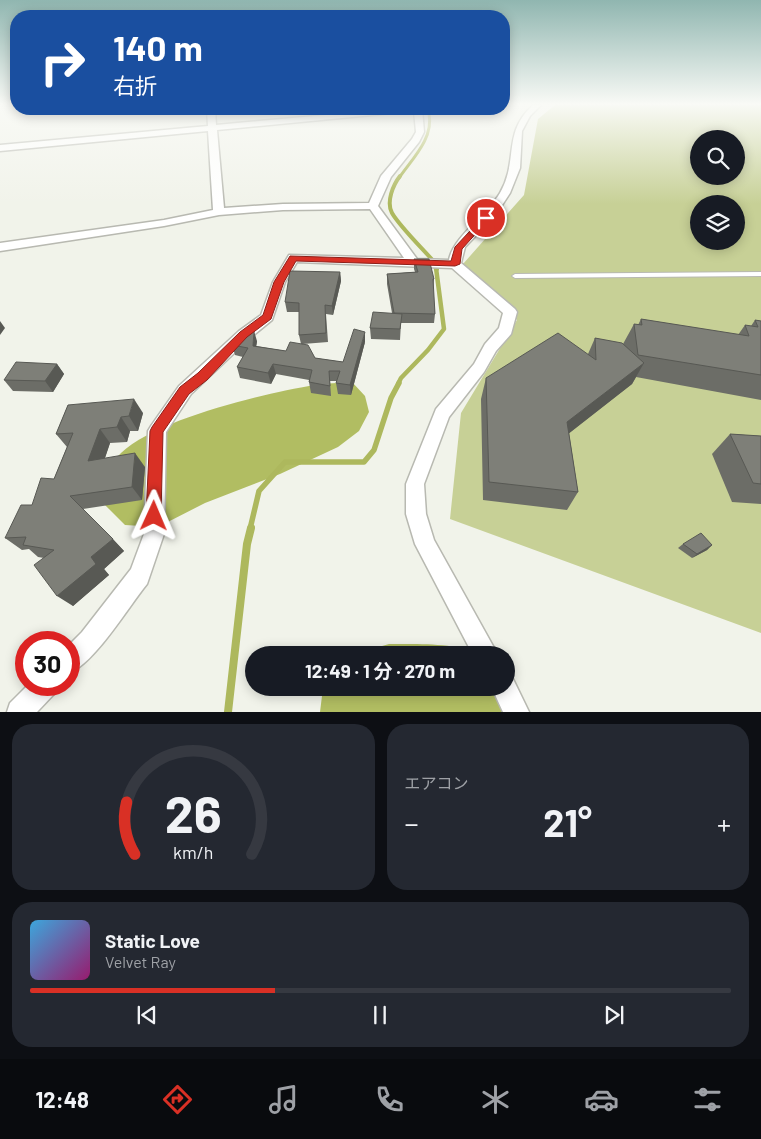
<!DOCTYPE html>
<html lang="ja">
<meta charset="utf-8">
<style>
:root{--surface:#171b24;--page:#242831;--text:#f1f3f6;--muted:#9ea1a6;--line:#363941;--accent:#d93025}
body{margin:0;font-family:Barlow,"Noto Sans JP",sans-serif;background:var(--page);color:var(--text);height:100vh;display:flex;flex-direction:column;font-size:19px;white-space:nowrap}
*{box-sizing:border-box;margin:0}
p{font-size:16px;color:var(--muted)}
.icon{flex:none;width:28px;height:28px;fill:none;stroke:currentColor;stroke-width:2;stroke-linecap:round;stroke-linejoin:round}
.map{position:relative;height:712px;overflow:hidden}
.sheet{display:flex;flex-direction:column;gap:12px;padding:12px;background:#0d0f14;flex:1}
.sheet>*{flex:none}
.top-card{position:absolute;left:10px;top:10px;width:500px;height:105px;border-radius:20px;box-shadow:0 2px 12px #0003;background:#1a4fa0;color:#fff;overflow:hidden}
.controls{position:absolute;left:690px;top:130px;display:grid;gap:10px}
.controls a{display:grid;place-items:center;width:55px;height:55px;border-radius:50%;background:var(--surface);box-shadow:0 2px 12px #0003;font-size:25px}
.speed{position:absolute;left:15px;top:631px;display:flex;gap:10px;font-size:25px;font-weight:700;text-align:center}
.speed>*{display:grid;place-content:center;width:65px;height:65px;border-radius:50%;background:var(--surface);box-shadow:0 2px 12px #0003;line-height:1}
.speed .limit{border:8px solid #d22;background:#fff;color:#111}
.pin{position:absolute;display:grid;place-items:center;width:42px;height:42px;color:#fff;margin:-21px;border:2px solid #fff;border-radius:50%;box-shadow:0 1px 5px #0007}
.me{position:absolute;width:55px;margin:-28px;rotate:1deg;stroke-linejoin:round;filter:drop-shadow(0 0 4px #0008)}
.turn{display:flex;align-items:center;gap:18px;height:105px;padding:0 20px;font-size:22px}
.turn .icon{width:65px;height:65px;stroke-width:2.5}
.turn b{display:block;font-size:35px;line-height:42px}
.big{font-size:38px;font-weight:700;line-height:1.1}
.sheet .card{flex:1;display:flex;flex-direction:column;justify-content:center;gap:8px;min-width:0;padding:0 18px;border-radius:20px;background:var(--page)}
.sheet .dial{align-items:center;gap:0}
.dial svg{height:130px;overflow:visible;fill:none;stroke:var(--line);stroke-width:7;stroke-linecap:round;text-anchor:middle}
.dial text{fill:var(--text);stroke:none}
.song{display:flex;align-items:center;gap:15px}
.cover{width:60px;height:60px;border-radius:8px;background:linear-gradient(135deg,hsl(200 70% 55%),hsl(320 70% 35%))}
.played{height:5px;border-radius:2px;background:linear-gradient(90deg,var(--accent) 35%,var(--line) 35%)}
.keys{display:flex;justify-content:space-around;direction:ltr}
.heat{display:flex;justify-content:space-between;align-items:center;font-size:28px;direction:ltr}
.sheet .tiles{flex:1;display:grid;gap:12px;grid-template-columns:1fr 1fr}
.card:last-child{grid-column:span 2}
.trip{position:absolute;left:245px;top:646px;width:270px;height:50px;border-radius:25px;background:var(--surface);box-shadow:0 2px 12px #0003;font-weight:700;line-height:50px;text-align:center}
.tab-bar{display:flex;height:80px;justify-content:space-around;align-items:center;background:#090b0e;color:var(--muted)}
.tab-bar .icon{width:35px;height:35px}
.tab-bar .on{color:var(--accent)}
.tab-bar b{font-size:22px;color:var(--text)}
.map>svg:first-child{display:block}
.green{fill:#c7d096;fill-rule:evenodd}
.forest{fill:#b1bd62}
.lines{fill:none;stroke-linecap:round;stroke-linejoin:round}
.stream-far4{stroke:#adb85d;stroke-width:3}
.stream-far3{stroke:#adb85d;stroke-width:4}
.stream-far2{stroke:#adb85d;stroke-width:4.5}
.stream-far1{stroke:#adb85d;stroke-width:5.5}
.stream{stroke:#adb85d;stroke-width:8}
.lane-casing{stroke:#b8b9b1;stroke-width:2}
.street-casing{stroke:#b8b9b1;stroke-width:3}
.lane{fill:#fff;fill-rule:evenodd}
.street{fill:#fff;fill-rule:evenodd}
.wall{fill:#6c6d67}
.shaded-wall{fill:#585954}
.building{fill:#7e7f78;stroke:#585954}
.route{fill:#d93025;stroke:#8d1f18}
</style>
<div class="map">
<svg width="761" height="712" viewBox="0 0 761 712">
<rect width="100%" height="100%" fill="#f1f3ea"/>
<!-- green -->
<path class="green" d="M 555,105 L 761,105 L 761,633 L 450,519 L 461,413 L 517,320 L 463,264 L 524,195 L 538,119 ZM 699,139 L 736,139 L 736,176 L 699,176 ZM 699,204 L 736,204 L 736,241 L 699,241 Z"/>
<!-- forest -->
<g class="forest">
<path d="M 352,382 L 365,396 L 369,412 L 359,431 L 338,447 L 280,474 L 205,503 L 158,527 L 125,525 L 101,501 C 104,483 107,466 121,453 C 159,418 263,394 314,385 C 326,383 340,383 352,382 Z"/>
<path d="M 389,644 C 408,644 464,642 476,655 L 351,655 Z"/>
<path d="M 323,688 L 503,688 L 519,712 L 320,712 Z"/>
</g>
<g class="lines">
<!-- stream-far4 -->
<path class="stream-far4" d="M 399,178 C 412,159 434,138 429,114 L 432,109"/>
<!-- stream-far3 -->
<path class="stream-far3" d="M 400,176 C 393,185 386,202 392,213 C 400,227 424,250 436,264 L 437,269"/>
<!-- stream-far2 -->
<path class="stream-far2" d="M 398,384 L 401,378 L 428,350 L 444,329 L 436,268"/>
<!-- stream-far1 -->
<path class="stream-far1" d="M 250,529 L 259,491 L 285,462 L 364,462 L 374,450 L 391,398 L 399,383"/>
<!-- stream -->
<path class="stream" d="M 228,712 L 247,544 L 251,528"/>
<!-- lane casing -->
<g class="lane-casing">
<path id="lane" d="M 761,272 L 761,276 L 515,278 L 512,276 L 515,274 Z"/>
</g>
<!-- street casing -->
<g class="street-casing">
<g id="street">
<path d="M 533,105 L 541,105 L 530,116 L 522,131 L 520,168 L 510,193 L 495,216 L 465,247 L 461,263 L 515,309 L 517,312 L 511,334 L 496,351 L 484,372 L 449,417 L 424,484 L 426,514 L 434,540 L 498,655 L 473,655 L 415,544 L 406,514 L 406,484 L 436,409 L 474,364 L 485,344 L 499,328 L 503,313 L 452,268 L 297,262 L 285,282 L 272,320 L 249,339 L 191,394 L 166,432 L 164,534 L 147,584 C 129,606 94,664 69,673 L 69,645 L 82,632 L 131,569 L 144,534 L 148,431 L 151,426 L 179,386 L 239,331 L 261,315 L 273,282 L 289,255 L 404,258 L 370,209 L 283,210 L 219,215 L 164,226 L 0,251 L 0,243 L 164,220 L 213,210 L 208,131 L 0,151 L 0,145 L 208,126 L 207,109 L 215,109 L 216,125 L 392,109 L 422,109 L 424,132 L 419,142 L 391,177 L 378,206 L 417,259 L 449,260 C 453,237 487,215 500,193 C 519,160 502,133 533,105 ZM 414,111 L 416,132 L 412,139 L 381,176 L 369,203 L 283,204 L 224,208 L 217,130 Z"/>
<path d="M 506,677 L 513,679 L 529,712 L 503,712 L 492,688 L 506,688 Z"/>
<path d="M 28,685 L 57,685 L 54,694 L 37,712 L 7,712 L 10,703 Z"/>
</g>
</g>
<!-- lane -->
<use href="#lane" class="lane"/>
<!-- street -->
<use href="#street" class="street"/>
</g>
<!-- wall -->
<g class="wall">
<path d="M 414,259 L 434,279 L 433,288 L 435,314 L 434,323 L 401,323 L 400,340 L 371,339 L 370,328 L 392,313 L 387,284 L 387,274 L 415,272 L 414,269 Z"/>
<path d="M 340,272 L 341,281 L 333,315 L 326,314 L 328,342 L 303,344 L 315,358 L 343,362 L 365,342 L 351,395 L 338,394 L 336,383 L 337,381 L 330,381 L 331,396 L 311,393 L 309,382 L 309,380 L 276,374 L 271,384 L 240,378 L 237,367 L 243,357 L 235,355 L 232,345 L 257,341 L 256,346 L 286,351 L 301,344 L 299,335 L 299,312 L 287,312 L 285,302 Z"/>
<path d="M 641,319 L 738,335 L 745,325 L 751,326 L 755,320 L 761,321 L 761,400 L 636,377 L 632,384 L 569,433 L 578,492 L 567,510 L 483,500 L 481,399 L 486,378 L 588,354 L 595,338 L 623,344 L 634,324 L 638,325 Z"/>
<path d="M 57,364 L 64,374 L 53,392 L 13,391 L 4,380 Z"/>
<path d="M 68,405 L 143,413 L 138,431 L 130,431 L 127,442 L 110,443 L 105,458 L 145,467 L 142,500 L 83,509 L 124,551 L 104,569 L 109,575 L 73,606 L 44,558 L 38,557 L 29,549 L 22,550 L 5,538 L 54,479 L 67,447 L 56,434 Z"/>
<path d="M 730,434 L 761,436 L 761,504 L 732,502 L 712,454 Z"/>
<path d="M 683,544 L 712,545 L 707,550 L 692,558 L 678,548 Z"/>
</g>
<!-- shaded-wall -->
<g class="shaded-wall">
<path d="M 340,272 L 341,281 L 333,315 L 332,306 Z"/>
<path d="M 0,321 L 5,328 L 0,335 Z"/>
<path d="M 254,331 L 257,341 L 255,356 L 253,346 Z"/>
<path d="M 365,332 L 365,342 L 351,395 L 350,385 Z"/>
<path d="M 644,363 L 632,384 L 558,442 L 567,422 Z"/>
<path d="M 57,364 L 64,374 L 53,392 L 45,381 Z"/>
<path d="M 273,364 L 276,374 L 271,384 L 268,373 Z"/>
<path d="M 134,399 L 143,413 L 138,431 L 129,416 Z"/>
<path d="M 121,417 L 130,431 L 127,442 L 117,427 Z"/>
<path d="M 100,429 L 110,443 L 99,475 L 88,461 Z"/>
<path d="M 135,453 L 145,467 L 142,500 L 132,487 Z"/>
<path d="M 113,539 L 124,551 L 104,569 L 109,575 L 73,606 L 57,596 L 91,557 Z"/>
<path d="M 712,545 L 707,550 L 692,558 L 697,554 Z"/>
</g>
<!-- building -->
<g class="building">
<path d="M 414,259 L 429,259 L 434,279 L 433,279 L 435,314 L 394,313 L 387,274 L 418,272 Z"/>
<path d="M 290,271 L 340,272 L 332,306 L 325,305 L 326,333 L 299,335 L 299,303 L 285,302 Z"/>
<path d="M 373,312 L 402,314 L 400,329 L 370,328 Z"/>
<path d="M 641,319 L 749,336 L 745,325 L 758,327 L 755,320 L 761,321 L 761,375 L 638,355 L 634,324 L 642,325 Z"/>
<path d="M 249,329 L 254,331 L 253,346 L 286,351 L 290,342 L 308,345 L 315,358 L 343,362 L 354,329 L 365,332 L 350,385 L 336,383 L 340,371 L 329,371 L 330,386 L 309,382 L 312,370 L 273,364 L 268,373 L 237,367 L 248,348 L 232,345 Z"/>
<path d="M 558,333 L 596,360 L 595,338 L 622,343 L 644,363 L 567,422 L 578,492 L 489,482 L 486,378 Z"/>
<path d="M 16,362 L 57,364 L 45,381 L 4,380 Z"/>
<path d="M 134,399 L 129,416 L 121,417 L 117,427 L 100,429 L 88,461 L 135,453 L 132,487 L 70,496 L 113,539 L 91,557 L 96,564 L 57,596 L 34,565 L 54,550 L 23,545 L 26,537 L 5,538 L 21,505 L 32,505 L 41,478 L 54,479 L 73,433 L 56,434 L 68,405 Z"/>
<path d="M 730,434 L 761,436 L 761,484 L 753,483 Z"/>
<path d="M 701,533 L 712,545 L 697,554 L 683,544 Z"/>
</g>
<!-- sky -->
<linearGradient id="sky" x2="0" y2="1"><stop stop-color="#90b6b0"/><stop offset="0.51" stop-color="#f9faf6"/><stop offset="1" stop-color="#f9faf6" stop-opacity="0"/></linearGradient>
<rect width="761" height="204" fill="url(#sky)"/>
<!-- route -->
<path class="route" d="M 483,217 L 490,218 L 462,249 L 460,264 L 455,266 L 296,261 L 284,282 L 271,319 L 247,337 L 207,380 L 189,394 L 163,432 L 161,516 L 159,521 L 154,523 L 149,521 L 146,516 L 150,431 L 152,427 L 180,387 L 198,373 L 240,332 L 263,315 L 274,282 L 290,256 L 451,261 L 455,247 Z"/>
</svg>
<div class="controls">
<a><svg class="icon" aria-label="search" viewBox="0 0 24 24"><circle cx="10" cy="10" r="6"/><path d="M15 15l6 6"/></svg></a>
<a><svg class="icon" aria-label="layers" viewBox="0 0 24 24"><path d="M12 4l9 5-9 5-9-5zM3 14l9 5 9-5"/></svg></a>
</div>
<div class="speed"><div class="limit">30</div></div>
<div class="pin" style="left:486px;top:218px;background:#d93025"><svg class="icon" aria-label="arrive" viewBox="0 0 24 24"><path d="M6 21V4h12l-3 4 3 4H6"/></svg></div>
<svg class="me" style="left:154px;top:516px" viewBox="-20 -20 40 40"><path d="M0-17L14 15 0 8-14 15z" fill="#d93025" stroke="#fff" stroke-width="4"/></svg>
<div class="trip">12:49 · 1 分 · 270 m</div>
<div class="top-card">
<div class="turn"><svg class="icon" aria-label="right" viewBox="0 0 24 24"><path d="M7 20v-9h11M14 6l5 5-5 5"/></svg><div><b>140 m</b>右折</div></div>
</div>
</div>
<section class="sheet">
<div class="tiles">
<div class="card dial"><svg viewBox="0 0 100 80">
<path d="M14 69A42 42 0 1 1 86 69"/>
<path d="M14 69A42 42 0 0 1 9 37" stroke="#d93025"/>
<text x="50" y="56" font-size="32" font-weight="700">26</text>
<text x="50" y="72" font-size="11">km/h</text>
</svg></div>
<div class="card"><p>エアコン</p>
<div class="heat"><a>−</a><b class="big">21°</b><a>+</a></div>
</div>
<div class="card">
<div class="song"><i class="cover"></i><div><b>Static Love</b><p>Velvet Ray</p></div></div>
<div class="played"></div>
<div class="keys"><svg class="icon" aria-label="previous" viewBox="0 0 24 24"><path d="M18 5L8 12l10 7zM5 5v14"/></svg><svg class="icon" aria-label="pause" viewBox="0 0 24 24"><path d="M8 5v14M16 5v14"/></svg><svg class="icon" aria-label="next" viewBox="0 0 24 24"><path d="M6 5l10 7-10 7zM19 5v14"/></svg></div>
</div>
</div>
</section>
<nav class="tab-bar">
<b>12:48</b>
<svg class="icon on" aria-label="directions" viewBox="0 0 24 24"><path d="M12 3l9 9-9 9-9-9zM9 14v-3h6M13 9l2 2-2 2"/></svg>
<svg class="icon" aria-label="music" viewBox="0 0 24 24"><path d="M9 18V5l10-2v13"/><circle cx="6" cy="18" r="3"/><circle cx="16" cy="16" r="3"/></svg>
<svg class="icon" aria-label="phone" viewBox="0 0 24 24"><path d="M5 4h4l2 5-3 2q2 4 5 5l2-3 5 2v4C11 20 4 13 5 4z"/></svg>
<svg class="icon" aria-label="climate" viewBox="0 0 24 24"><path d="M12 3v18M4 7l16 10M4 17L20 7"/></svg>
<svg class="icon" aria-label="car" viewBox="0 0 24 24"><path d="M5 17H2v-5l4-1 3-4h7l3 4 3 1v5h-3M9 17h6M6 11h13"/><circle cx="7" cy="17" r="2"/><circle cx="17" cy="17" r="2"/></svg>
<svg class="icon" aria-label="filters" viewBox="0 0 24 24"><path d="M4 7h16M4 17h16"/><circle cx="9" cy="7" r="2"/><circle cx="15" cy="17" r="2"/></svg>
</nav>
